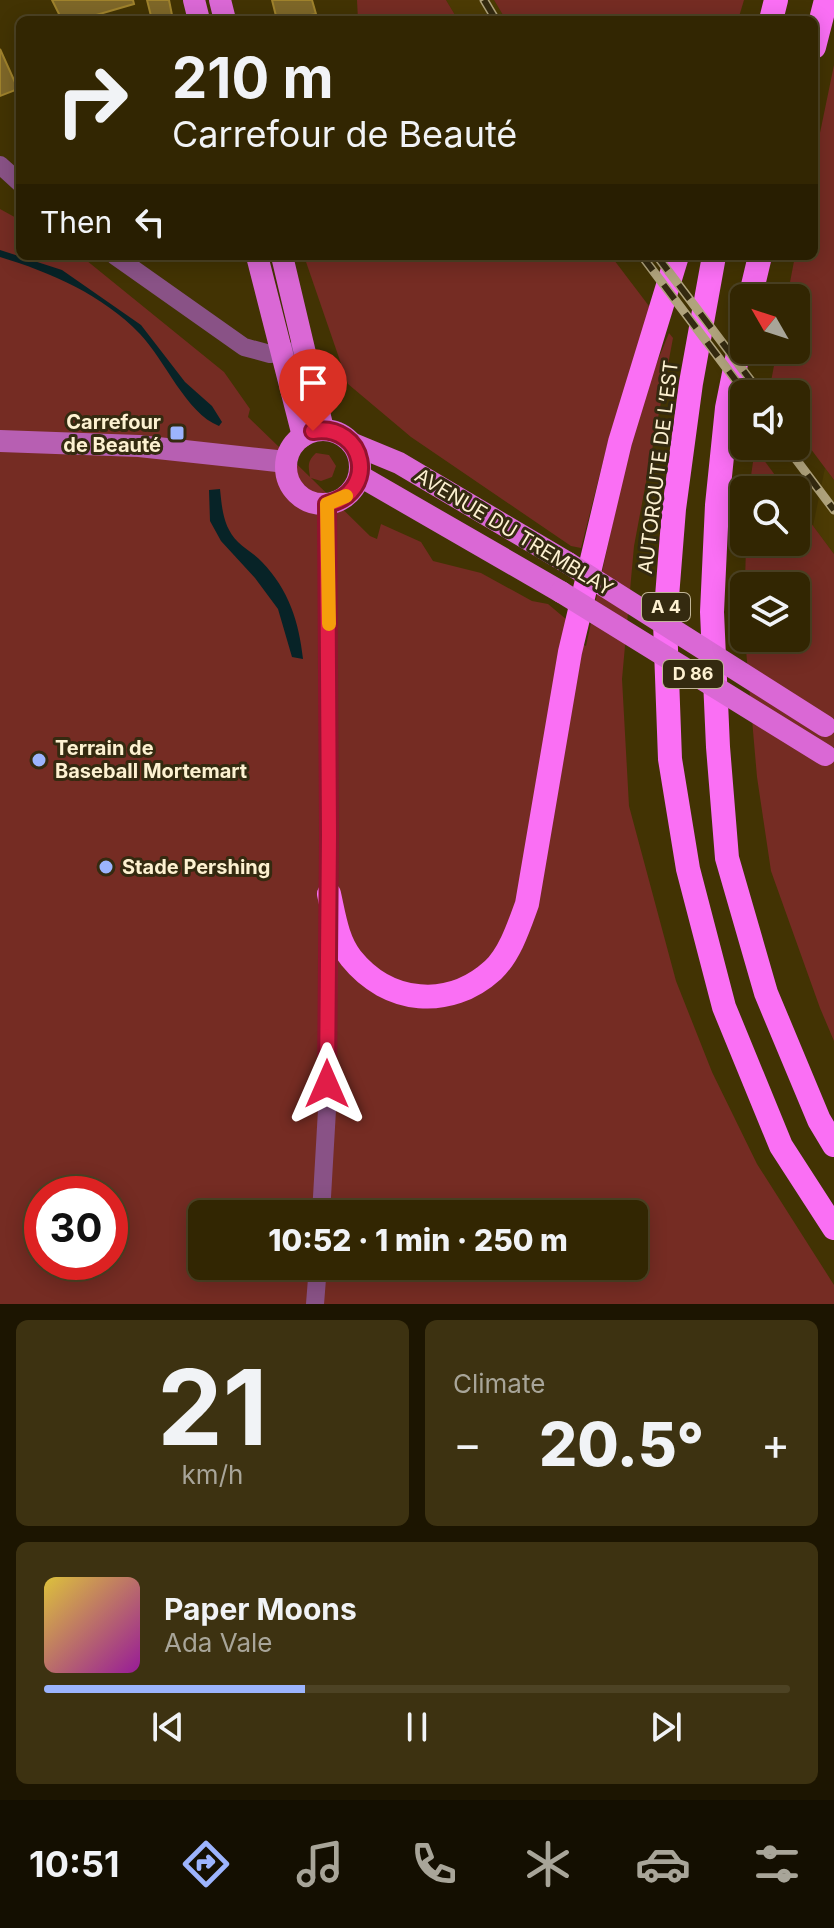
<!DOCTYPE html>
<meta charset="utf-8">
<style>
:root{--surface:#322602;--page:#3d3211;--text:#f1f3f6;--muted:#a8a599;--line:#4d4324;--accent:#9cb4fd}
body{margin:0;font-family:Inter,sans-serif;background:var(--page);color:var(--text);height:100vh;display:flex;flex-direction:column;font-size:30px;white-space:nowrap}
*{box-sizing:border-box;margin:0}
p{font-size:26px;color:var(--muted)}
.icon{flex:none;width:44px;height:44px;fill:none;stroke:currentColor;stroke-width:2;stroke-linecap:round;stroke-linejoin:round}
.map{position:relative;height:1304px;overflow:hidden}
.details{display:flex;flex-direction:column;gap:16px;padding:16px;background:#1c1501;flex:1}
.details>*{flex:none}
.banner{position:absolute;left:16px;top:16px;width:802px;height:244px;border-radius:12px;box-shadow:0 4px 20px #0003,0 0 0 2px var(--line);background:#322602;color:var(--text);overflow:hidden}
.needle{width:52px;rotate:309deg}
.fabs{position:absolute;left:730px;top:284px;display:grid;gap:16px}
.fabs a{display:grid;place-items:center;width:80px;height:80px;border-radius:12px;background:var(--surface);box-shadow:0 4px 20px #0003,0 0 0 2px var(--line);font-size:40px}
.speed{position:absolute;left:24px;top:1176px;display:flex;gap:16px;font-size:40px;font-weight:700;text-align:center}
.speed>*{display:grid;place-content:center;width:104px;height:104px;border-radius:50%;background:var(--surface);box-shadow:0 4px 20px #0003,0 0 0 2px var(--line);line-height:1}
.speed .limit{border:12px solid #d22;background:#fff;color:#111}
.pin{position:absolute;display:grid;place-items:center;width:68px;height:68px;color:#fff;margin:-82px -34px;border-radius:50% 50% 50% 0;rotate:-45deg;box-shadow:0 0 8px #0007}
.pin .icon{rotate:45deg}
.me{position:absolute;width:88px;margin:-44px;rotate:0deg;stroke-linejoin:round;filter:drop-shadow(0 0 6px #0008)}
.turn{display:flex;align-items:center;gap:28px;height:168px;padding:0 24px;font-size:36px}
.turn .icon{width:104px;height:104px;stroke-width:2.5}
.turn b{display:block;font-size:56px;line-height:68px}
.then{display:flex;align-items:center;height:76px;padding:0 24px;background:#0003;gap:16px;font-size:30px}
.big{font-size:60px;font-weight:800;line-height:1.1}
.details .widget{flex:1;display:flex;flex-direction:column;justify-content:center;gap:12px;min-width:0;padding:0 28px;border-radius:12px;background:var(--page)}
.details .dial{align-items:center;gap:0}
.dial b{font-size:104px;line-height:1}
.song{display:flex;align-items:center;gap:24px}
.cover{width:96px;height:96px;border-radius:12px;background:linear-gradient(135deg,hsl(50 70% 55%),hsl(300 70% 35%))}
.played{height:8px;border-radius:4px;background:linear-gradient(90deg,var(--accent) 35%,var(--line) 35%)}
.keys{display:flex;justify-content:space-around;direction:ltr}
.heat{display:flex;justify-content:space-between;align-items:center;font-size:44px;direction:ltr}
.details .tiles{flex:1;display:grid;gap:16px;grid-template-columns:1fr 1fr}
.widget:last-child{grid-column:span 2}
.trip{position:absolute;left:188px;top:1200px;width:460px;height:80px;border-radius:12px;background:var(--surface);box-shadow:0 4px 20px #0003,0 0 0 2px var(--line);font-weight:800;line-height:80px;text-align:center}
.tab-bar{display:flex;height:128px;justify-content:space-around;align-items:center;background:#140f01;color:var(--muted)}
.tab-bar .icon{width:56px;height:56px}
.tab-bar .selected{color:var(--accent)}
.tab-bar b{font-size:36px;color:var(--text)}
.map>svg:first-child{display:block}
.built{fill:#4c3b04}
.green{fill:#752c23;fill-rule:evenodd}
.water{fill:#072327}
.building{fill:#7e6728;stroke:#9f822c;stroke-width:2}
.lines{fill:none;stroke-linecap:round;stroke-linejoin:round}
.minor{stroke:#895286;stroke-width:18}
.secondary{stroke:#b75fb2;stroke-width:22}
.primary{stroke:#da68d5;stroke-width:22}
.motorway{stroke:#fa6ff4;stroke-width:24}
.rail-casing{stroke:#b0a37c;stroke-width:9}
.rail{stroke:#342a10;stroke-width:6;stroke-dasharray:18;stroke-linecap:butt}
.primary-bridge{stroke:#da68d5;stroke-width:22}
.route-casing{stroke:#92132f;stroke-width:20}
.route{stroke:#e11d48;stroke-width:14}
.slow{stroke:#f59e0b;stroke-width:14}
.poi-dot{fill:#9cb4fd;stroke:#342a10;stroke-width:3}
.labels{text-anchor:middle;stroke-width:6;stroke-linejoin:round;paint-order:stroke}
.shield{fill:#342a10;stroke:#c1b597;stroke-width:2}
.shield-label{font-size:18px;font-weight:bold;fill:#fdf1d1}
.poi-label{font-size:20px;font-weight:bold;fill:#fdf1d1;stroke:#342a10;text-anchor:start}
.street-label{font-size:20px;fill:#fdf1d1;stroke:#342a10}
</style>
<div class="map">
<svg width="834" height="1304" viewBox="0 0 834 1304">
<rect width="100%" height="100%" fill="#423303"/>
<!-- built -->
<g class="built">
<path d="M 446,0 L 494,0 L 506,20 L 458,20 Z"/>
<path d="M 825,468 L 834,480 L 834,554 L 813,526 Z"/>
</g>
<!-- green -->
<g class="green">
<path d="M 357,0 L 446,0 L 458,20 L 358,20 Z"/>
<path d="M 494,0 L 744,0 L 738,20 L 506,20 Z"/>
<path d="M 834,65 L 834,480 L 796,429 L 796,394 L 771,394 L 769,392 L 777,350 L 796,350 L 796,298 L 787,298 L 795,256 L 814,256 L 814,162 Z"/>
<path d="M 0,209 L 20,220 L 20,256 L 81,256 L 224,372 L 250,409 L 248,417 L 310,477 C 309,468 306,462 316,453 L 329,455 L 336,466 L 332,477 L 321,481 L 311,478 L 370,536 L 377,539 L 381,524 L 421,542 L 433,561 L 481,573 L 532,601 L 548,604 L 573,625 L 565,635 L 586,646 L 637,411 L 669,333 L 673,338 L 634,546 L 622,679 L 629,806 L 676,981 L 712,1072 L 757,1164 L 834,1285 L 834,1304 L 0,1304 ZM 42,1194 L 110,1194 L 110,1262 L 42,1262 ZM 202,1214 L 634,1214 L 634,1266 L 202,1266 Z"/>
<path d="M 304,256 L 611,256 L 652,310 L 609,438 L 581,548 L 571,546 L 411,437 L 348,384 Z"/>
<path d="M 755,448 L 786,490 L 749,490 Z"/>
<path d="M 796,503 L 834,554 L 834,1041 L 820,1008 L 771,871 L 757,777 L 745,638 L 796,638 L 796,586 L 745,586 L 746,542 L 796,542 Z"/>
</g>
<!-- water -->
<g class="water">
<path d="M 0,250 L 62,270 L 141,325 L 185,382 L 212,406 L 222,422 L 219,426 C 186,413 165,360 140,334 C 103,295 50,272 0,257 Z"/>
<path d="M 220,489 C 222,508 223,527 238,542 C 245,549 255,554 262,562 C 289,590 299,622 303,659 L 292,657 L 278,609 L 255,578 L 221,541 L 210,521 L 209,490 Z"/>
</g>
<!-- building -->
<g class="building">
<path d="M 52,0 L 133,0 L 134,4 L 79,20 L 62,20 Z"/>
<path d="M 147,0 L 169,0 L 172,15 L 152,20 Z"/>
<path d="M 272,0 L 312,0 L 316,14 L 310,15 L 311,20 L 277,20 Z"/>
<path d="M 0,49 L 18,89 L 0,96 Z"/>
</g>
<g class="lines">
<!-- minor -->
<g class="minor">
<path d="M 0,165 L 20,183"/>
<path d="M 115,256 L 244,347 L 270,354 L 305,350"/>
<path d="M 321,1214 L 327,1110 L 329,894 L 327,504"/>
<path d="M 315,1304 L 318,1266"/>
</g>
<!-- secondary -->
<path class="secondary" d="M 0,441 L 139,446 L 286,462"/>
<!-- primary -->
<g class="primary">
<path d="M 194,0 L 199,20"/>
<path d="M 220,0 L 225,20"/>
<path d="M 257,256 L 303,436"/>
<path d="M 282,256 L 323,429"/>
<circle cx="323" cy="467" r="37"/>
<path d="M 353,444 L 399,463 L 568,563"/>
<path d="M 360,476 L 561,592"/>
</g>
<!-- motorway -->
<g class="motorway">
<path d="M 771,20 L 776,0"/>
<path d="M 814,47 L 826,0"/>
<path d="M 714,256 L 691,383 L 674,509 L 665,622 L 670,759 L 688,869 L 724,1007 L 781,1146 L 834,1228"/>
<path d="M 750,298 L 760,256"/>
<path d="M 744,324 L 727,408 L 717,505 L 712,612 L 718,747 L 727,858 L 766,993 L 819,1120 L 834,1145"/>
<path d="M 329,894 C 334,916 337,940 351,958 C 388,1004 449,1010 493,970 C 510,954 519,926 527,904 L 570,652 L 620,442 L 677,256"/>
</g>
<!-- rail casing -->
<g class="rail-casing">
<g id="rail">
<path d="M 484,0 L 496,20"/>
<path d="M 642,256 L 746,394"/>
<path d="M 657,256 L 761,394"/>
<path d="M 786,446 L 834,510"/>
</g>
</g>
<!-- rail -->
<use href="#rail" class="rail"/>
<!-- primary-bridge -->
<g class="primary-bridge">
<path d="M 568,563 L 825,726"/>
<path d="M 561,592 L 825,755"/>
</g>
</g>
<g class="lines">
<!-- route casing -->
<g class="route-casing">
<path id="route" d="M 313,431 C 366,423 379,493 327,504 L 329,835 L 327,1084"/>
</g>
<!-- route -->
<use href="#route" class="route"/>
<!-- slow -->
<path class="slow" d="M 329,624 L 327,504 L 346,496"/>
</g>
<!-- markers -->
<g class="poi-dot">
<rect x="169" y="425" width="16" height="16" rx="4"/>
<circle cx="39" cy="760" r="8"/>
<circle cx="106" cy="867" r="8"/>
</g>
<g class="labels">
<!-- shield labels -->
<g class="shield">
<rect x="642" y="593" width="48" height="28" rx="6"/>
<rect x="663" y="660" width="60" height="28" rx="6"/>
</g>
<g class="shield-label">
<text x="666" y="613">A 4</text>
<text x="693" y="680">D 86</text>
</g>
<!-- poi labels -->
<g class="poi-label">
<text x="161" y="429" text-anchor="end">Carrefour<tspan x="161" dy="23">de Beauté</tspan></text>
<text x="55" y="755">Terrain de<tspan x="55" dy="23">Baseball Mortemart</tspan></text>
<text x="122" y="874">Stade Pershing</text>
</g>
<!-- street labels -->
<g class="street-label">
<text transform="translate(658 467) rotate(-83)" y="7">AUTOROUTE DE L’EST</text>
<text transform="translate(514 532) rotate(31)" y="7">AVENUE DU TREMBLAY</text>
</g>
</g>
</svg>
<div class="fabs">
<a><svg class="needle" viewBox="-14 -14 28 28"><path d="M0-13l5 13h-10z" fill="#e53935"/><path d="M0 13l5-13h-10z" fill="#a8a599"/></svg></a>
<a><svg class="icon" aria-label="sound" viewBox="0 0 24 24"><path d="M4 9h4l5-4v14l-5-4H4zM17 9q2 3 0 6"/></svg></a>
<a><svg class="icon" aria-label="search" viewBox="0 0 24 24"><circle cx="10" cy="10" r="6"/><path d="M15 15l6 6"/></svg></a>
<a><svg class="icon" aria-label="layers" viewBox="0 0 24 24"><path d="M12 4l9 5-9 5-9-5zM3 14l9 5 9-5"/></svg></a>
</div>
<div class="speed"><div class="limit">30</div></div>
<div class="pin" style="left:313px;top:431px;background:#d93025"><svg class="icon" aria-label="arrive" viewBox="0 0 24 24"><path d="M6 21V4h12l-3 4 3 4H6"/></svg></div>
<svg class="me" style="left:327px;top:1084px" viewBox="-20 -20 40 40"><path d="M0-17L14 15 0 8-14 15z" fill="#e11d48" stroke="#fff" stroke-width="4"/></svg>
<div class="trip">10:52 · 1 min · 250 m</div>
<div class="banner">
<div class="turn"><svg class="icon" aria-label="right" viewBox="0 0 24 24"><path d="M7 20v-9h11M14 6l5 5-5 5"/></svg><div><b>210 m</b>Carrefour de Beauté</div></div>
<div class="then">Then<svg class="icon" aria-label="left" viewBox="0 0 24 24"><path d="M17 20v-9H6M10 6l-5 5 5 5"/></svg></div>
</div>
</div>
<section class="details">
<div class="tiles">
<div class="widget dial"><b>21</b><p>km/h</p></div>
<div class="widget"><p>Climate</p>
<div class="heat"><a>−</a><b class="big">20.5°</b><a>+</a></div>
</div>
<div class="widget">
<div class="song"><i class="cover"></i><div><b>Paper Moons</b><p>Ada Vale</p></div></div>
<div class="played"></div>
<div class="keys"><svg class="icon" aria-label="previous" viewBox="0 0 24 24"><path d="M18 5L8 12l10 7zM5 5v14"/></svg><svg class="icon" aria-label="pause" viewBox="0 0 24 24"><path d="M8 5v14M16 5v14"/></svg><svg class="icon" aria-label="next" viewBox="0 0 24 24"><path d="M6 5l10 7-10 7zM19 5v14"/></svg></div>
</div>
</div>
</section>
<nav class="tab-bar">
<b>10:51</b>
<svg class="icon selected" aria-label="directions" viewBox="0 0 24 24"><path d="M12 3l9 9-9 9-9-9zM9 14v-3h6M13 9l2 2-2 2"/></svg>
<svg class="icon" aria-label="music" viewBox="0 0 24 24"><path d="M9 18V5l10-2v13"/><circle cx="6" cy="18" r="3"/><circle cx="16" cy="16" r="3"/></svg>
<svg class="icon" aria-label="phone" viewBox="0 0 24 24"><path d="M5 4h4l2 5-3 2q2 4 5 5l2-3 5 2v4C11 20 4 13 5 4z"/></svg>
<svg class="icon" aria-label="climate" viewBox="0 0 24 24"><path d="M12 3v18M4 7l16 10M4 17L20 7"/></svg>
<svg class="icon" aria-label="car" viewBox="0 0 24 24"><path d="M5 17H2v-5l4-1 3-4h7l3 4 3 1v5h-3M9 17h6M6 11h13"/><circle cx="7" cy="17" r="2"/><circle cx="17" cy="17" r="2"/></svg>
<svg class="icon" aria-label="filters" viewBox="0 0 24 24"><path d="M4 7h16M4 17h16"/><circle cx="9" cy="7" r="2"/><circle cx="15" cy="17" r="2"/></svg>
</nav>
